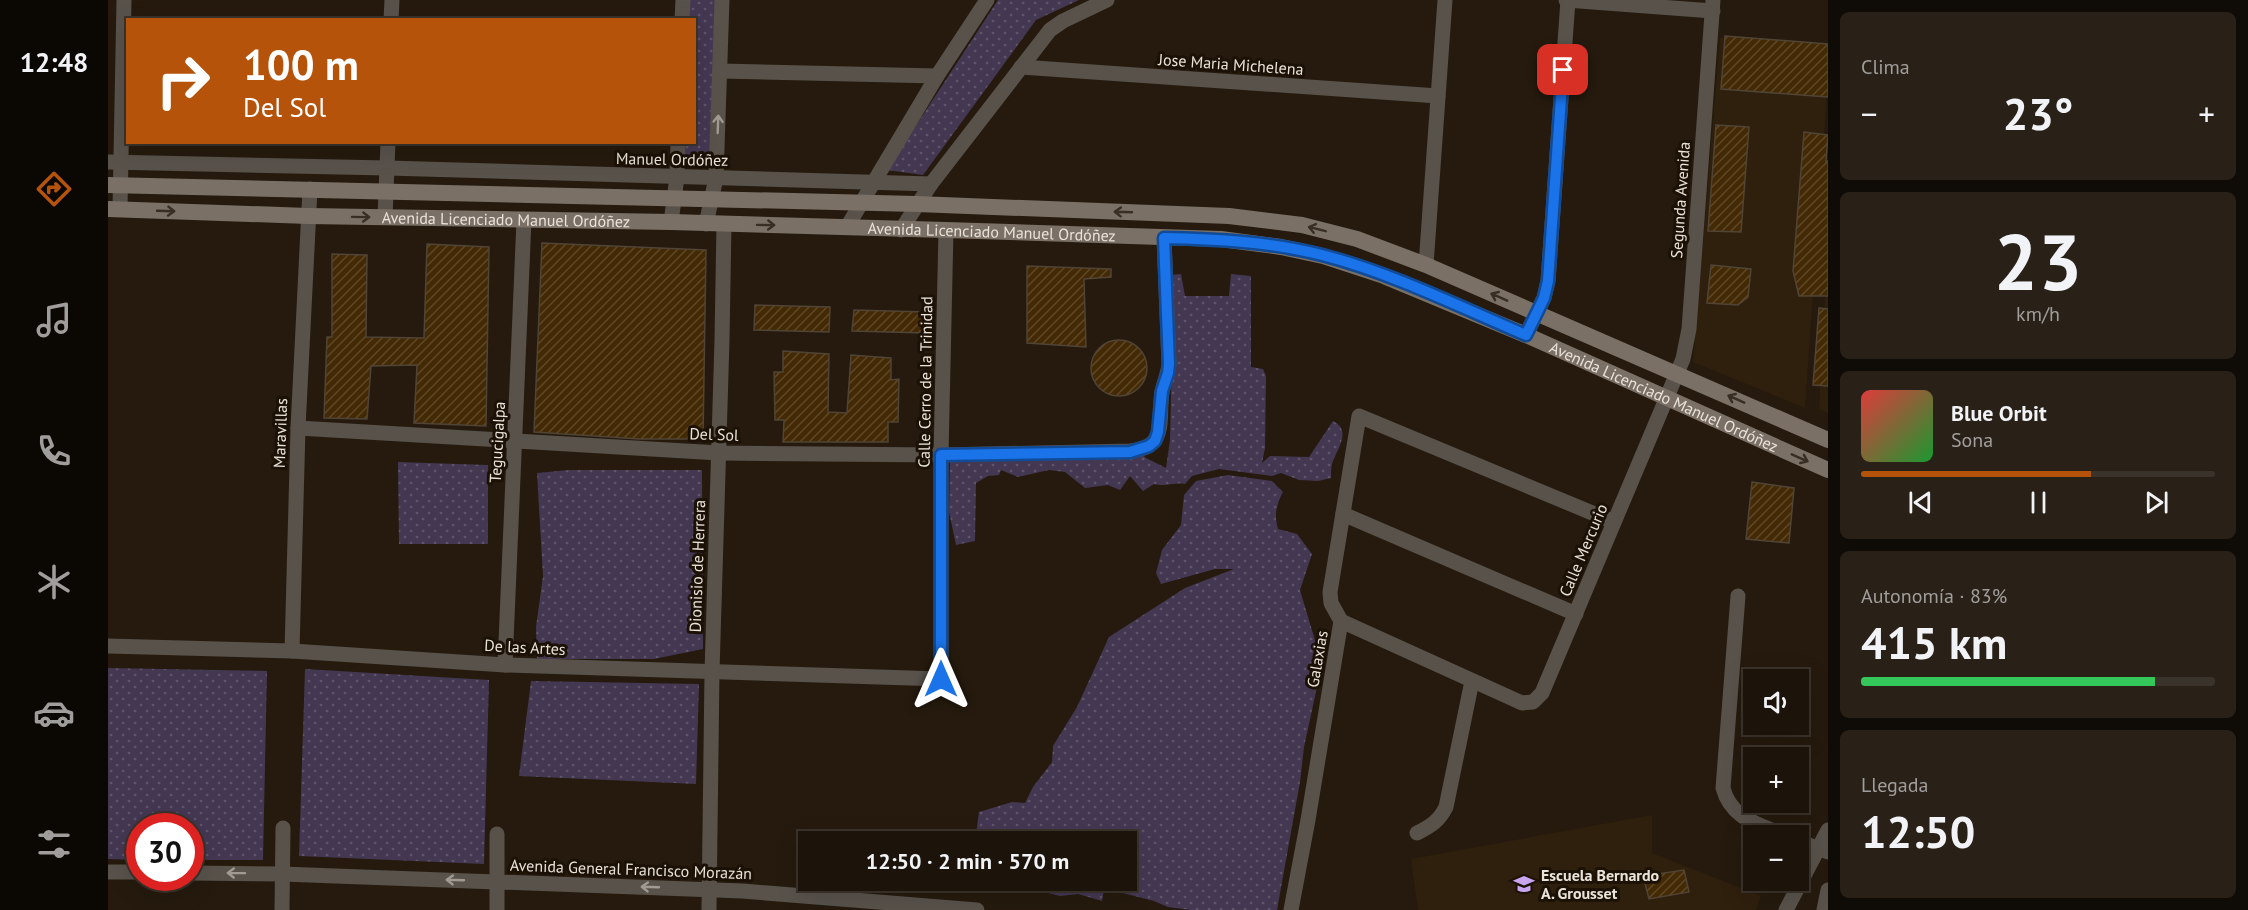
<!DOCTYPE html>
<html lang="es">
<meta charset="utf-8">
<style>
:root{--surface:#1c140a;--page:#292118;--text:#f1f3f6;--muted:#a09e9c;--line:#3a332b;--accent:#b45309}
body{margin:0;font-family:"PT Sans",sans-serif;background:var(--page);color:var(--text);height:100vh;display:flex;flex-direction:column;font-size:22px;white-space:nowrap}
*{box-sizing:border-box;margin:0}
p{font-size:20px;color:var(--muted)}
.icon{flex:none;width:33px;height:33px;fill:none;stroke:currentColor;stroke-width:2;stroke-linecap:round;stroke-linejoin:round}
.map{position:relative;flex:1;overflow:hidden}
.side{display:flex;flex-direction:column;gap:12px;padding:12px;background:#0f0b06;width:420px}
.side>*{flex:none}
.banner{position:absolute;left:18px;top:18px;width:570px;height:126px;border-radius:0px;box-shadow:0 6px 24px #0002,0 0 0 2px var(--line);background:#b45309;color:#fff;overflow:hidden}
.buttons{position:absolute;left:1635px;top:669px;display:grid;gap:12px}
.buttons a{display:grid;place-items:center;width:66px;height:66px;border-radius:0px;background:var(--surface);box-shadow:0 6px 24px #0002,0 0 0 2px var(--line);font-size:30px}
.speed{position:absolute;left:18px;top:813px;display:flex;gap:12px;font-size:30px;font-weight:700;text-align:center}
.speed>*{display:grid;place-content:center;width:78px;height:78px;border-radius:50%;background:var(--surface);box-shadow:0 6px 24px #0002,0 0 0 2px var(--line);line-height:1}
.speed .limit{border:9px solid #d22;background:#fff;color:#111}
.pin{position:absolute;display:grid;place-items:center;width:51px;height:51px;color:#fff;margin:-26px;border-radius:12px;box-shadow:0 3px 9px #0006}
.me{position:absolute;width:66px;margin:-33px;rotate:0deg;stroke-linejoin:round;filter:drop-shadow(0 0 4px #0008)}
.turn{display:flex;align-items:center;gap:21px;height:126px;padding:0 18px;font-size:27px}
.turn .icon{width:78px;height:78px;stroke-width:2.5}
.turn b{display:block;font-size:42px;line-height:51px}
.big{font-size:45px;font-weight:800;line-height:1.1}
.side .widget{flex:1;display:flex;flex-direction:column;justify-content:center;gap:9px;min-width:0;padding:0 21px;border-radius:9px;background:var(--page)}
.side .dial{align-items:center;gap:0}
.dial b{font-size:78px;line-height:1}
.song{display:flex;align-items:center;gap:18px}
.cover{width:72px;height:72px;border-radius:9px;background:linear-gradient(135deg,hsl(0 70% 55%),hsl(130 70% 35%))}
.played{height:6px;border-radius:3px;background:linear-gradient(90deg,var(--accent) 65%,var(--line) 65%)}
.keys{display:flex;justify-content:space-around;direction:ltr}
.heat{display:flex;justify-content:space-between;align-items:center;font-size:33px;direction:ltr}
.charge{height:9px;border-radius:4px;background:linear-gradient(90deg,#34c759 83%,var(--line) 0)}
.trip{position:absolute;left:690px;top:831px;width:339px;height:60px;border-radius:0px;background:var(--surface);box-shadow:0 6px 24px #0002,0 0 0 2px var(--line);font-weight:800;line-height:60px;text-align:center}
main{display:flex;flex:1;min-height:0}
.tab-bar{display:flex;flex-direction:column;width:108px;justify-content:space-around;align-items:center;background:#0b0804;color:var(--muted)}
.tab-bar .icon{width:42px;height:42px}
.tab-bar .current{color:var(--accent)}
.tab-bar b{font-size:27px;color:var(--text)}
.map>svg:first-child{display:block}
.built{fill:#2f1f0d}
.grass{fill:url(#grass-dots)}
.building{fill:url(#building-hatch);stroke:#504436;stroke-width:1.5}
.lines{fill:none;stroke-linecap:round;stroke-linejoin:round}
.minor{stroke:#58524b;stroke-width:15}
.secondary{stroke:#7a7066;stroke-width:16}
.oneway{stroke:#a19a92}
.oneway2{stroke:#382e22}
.route-casing{stroke:#114b97;stroke-width:15}
.route{stroke:#1a73e8;stroke-width:10}
.labels{text-anchor:middle;stroke-width:6;stroke-linejoin:round;paint-order:stroke}
.street-label{font-size:16px;fill:#eae3da;stroke:#1b1105}
.poi-label{font-size:16px;font-weight:bold;fill:#eae3da;stroke:#1b1105;text-anchor:start}
</style>
<main>
<nav class="tab-bar">
<b>12:48</b>
<svg class="icon current" aria-label="directions" viewBox="0 0 24 24"><path d="M12 3l9 9-9 9-9-9zM9 14v-3h6M13 9l2 2-2 2"/></svg>
<svg class="icon" aria-label="music" viewBox="0 0 24 24"><path d="M9 18V5l10-2v13"/><circle cx="6" cy="18" r="3"/><circle cx="16" cy="16" r="3"/></svg>
<svg class="icon" aria-label="phone" viewBox="0 0 24 24"><path d="M5 4h4l2 5-3 2q2 4 5 5l2-3 5 2v4C11 20 4 13 5 4z"/></svg>
<svg class="icon" aria-label="climate" viewBox="0 0 24 24"><path d="M12 3v18M4 7l16 10M4 17L20 7"/></svg>
<svg class="icon" aria-label="car" viewBox="0 0 24 24"><path d="M5 17H2v-5l4-1 3-4h7l3 4 3 1v5h-3M9 17h6M6 11h13"/><circle cx="7" cy="17" r="2"/><circle cx="17" cy="17" r="2"/></svg>
<svg class="icon" aria-label="filters" viewBox="0 0 24 24"><path d="M4 7h16M4 17h16"/><circle cx="9" cy="7" r="2"/><circle cx="15" cy="17" r="2"/></svg>
</nav>
<div class="map">
<svg width="1720" height="910" viewBox="0 0 1720 910">
<defs>
<pattern id="grass-dots" width="8" height="8" patternUnits="userSpaceOnUse" patternTransform="scale(1.5)"><rect width="8" height="8" fill="#443752"/><path d="M2 2h.1M6 6h.1" fill="none" stroke="#5f546a" stroke-width="1.8" stroke-linecap="round"/></pattern>
<pattern id="building-hatch" width="6" height="6" patternUnits="userSpaceOnUse" patternTransform="scale(1.5)"><rect width="6" height="6" fill="#432904"/><path d="M-1 1l2-2M0 6l6-6M5 7l2-2" fill="none" stroke="#5e4828"/></pattern>
</defs>
<rect width="100%" height="100%" fill="#251a0d"/>
<!-- built -->
<g class="built">
<path d="M 1612,38 L 1720,49 L 1720,76 L 1697,408 L 1585,362 Z"/>
<path d="M 1718,281 L 1720,281 L 1720,413 L 1711,409 Z"/>
<path d="M 1544,815 L 1544,853 L 1653,896 L 1648,910 L 1310,910 L 1303,859 Z"/>
</g>
<!-- grass -->
<g class="grass">
<path d="M 578,0 L 608,0 L 603,167 L 574,165 L 574,143 L 586,142 L 586,20 L 578,19 Z"/>
<path d="M 890,0 L 971,0 L 928,20 L 815,175 L 779,170 Z"/>
<path d="M 1073,274 L 1077,296 L 1121,296 L 1123,274 L 1143,276 L 1143,367 L 1155,369 L 1158,376 L 1157,448 L 1154,463 L 1162,456 L 1201,457 L 1225,421 C 1245,431 1228,450 1224,464 C 1223,468 1223,474 1223,478 L 1210,481 L 1191,480 L 1173,473 L 1164,476 L 1111,469 L 1084,476 L 1077,484 C 1066,482 1058,487 1046,484 L 1035,491 L 1022,476 L 1012,490 L 1000,485 L 977,488 L 957,472 L 941,470 L 910,477 L 893,470 L 891,475 L 880,476 L 868,483 L 867,541 L 848,545 L 841,512 L 842,457 L 1031,451 L 1038,458 L 1058,468 L 1062,440 L 1064,352 L 1062,275 Z"/>
<path d="M 290,462 L 380,465 L 380,544 L 291,544 Z"/>
<path d="M 461,470 L 594,470 L 595,649 L 546,659 L 429,659 L 428,627 L 435,576 L 429,473 Z"/>
<path d="M 1120,475 L 1164,481 L 1175,492 C 1168,505 1166,515 1170,529 L 1189,534 L 1204,554 L 1192,590 L 1214,664 L 1196,747 L 1192,782 L 1169,910 L 1083,910 L 1060,907 L 1046,901 L 1011,892 L 996,890 L 994,901 L 970,894 L 952,896 L 933,891 L 884,885 L 869,881 L 1018,880 L 1018,842 L 867,841 L 871,812 L 904,802 L 917,803 L 925,787 L 944,762 L 945,746 L 969,707 L 1001,637 L 1077,588 L 1126,569 L 1107,569 L 1053,584 L 1048,573 L 1054,550 L 1073,525 L 1076,495 L 1088,481 Z"/>
<path d="M 0,668 L 159,671 L 155,860 L 83,860 L 82,826 L 32,826 L 31,860 L 0,859 Z"/>
<path d="M 197,669 L 381,680 L 376,864 L 191,856 Z"/>
<path d="M 423,681 L 591,684 L 588,784 L 411,776 Z"/>
</g>
<!-- building -->
<g class="building">
<path d="M 1617,36 L 1720,44 L 1720,97 L 1613,89 Z"/>
<path d="M 1608,125 L 1641,127 L 1633,232 L 1600,231 Z"/>
<path d="M 1696,132 L 1720,135 L 1718,161 L 1720,161 L 1720,296 L 1691,296 L 1685,271 Z"/>
<path d="M 434,243 L 598,250 L 595,439 L 532,439 L 426,432 Z"/>
<path d="M 319,244 L 381,247 L 378,426 L 306,423 L 309,365 L 263,366 L 259,419 L 216,418 L 219,337 L 224,337 L 224,254 L 259,255 L 258,337 L 316,338 Z"/>
<path d="M 1603,265 L 1643,269 L 1640,297 L 1630,305 L 1599,303 Z"/>
<path d="M 919,266 L 1003,269 L 1003,277 L 976,279 L 978,347 L 919,343 Z"/>
<path d="M 647,305 L 722,307 L 721,332 L 646,330 Z"/>
<path d="M 1711,308 L 1720,309 L 1720,386 L 1705,385 Z"/>
<path d="M 746,310 L 818,312 L 817,333 L 744,331 Z"/>
<circle cx="1011" cy="368" r="28"/>
<path d="M 675,351 L 721,354 L 720,412 L 739,413 L 743,355 L 783,358 L 783,380 L 791,379 L 790,422 L 780,422 L 780,442 L 675,442 L 676,420 L 667,420 L 666,372 L 675,372 Z"/>
<path d="M 1644,482 L 1686,488 L 1681,543 L 1638,539 Z"/>
<path d="M 1576,870 L 1581,892 L 1541,899 L 1535,876 Z"/>
</g>
<g class="lines">
<!-- minor -->
<g class="minor">
<path d="M 1458,0 L 1605,11"/>
<path d="M 283,20 L 284,0"/>
<path d="M 574,20 L 575,0"/>
<path d="M 913,67 L 1330,96"/>
<path d="M 612,71 L 829,76"/>
<path d="M 0,162 L 280,168 L 823,184"/>
<path d="M 12,209 L 16,0"/>
<path d="M 277,217 L 280,142"/>
<path d="M 563,222 L 569,177 L 570,142"/>
<path d="M 598,224 L 608,178 L 614,0"/>
<path d="M 739,227 L 829,76 L 879,0"/>
<path d="M 793,230 L 823,184 L 942,30 L 955,21 L 999,0"/>
<path d="M 1318,265 L 1337,0"/>
<path d="M 1418,335 L 1436,298 L 1440,281 L 1460,0"/>
<path d="M 190,428 L 611,453 L 833,455 L 1022,451 C 1029,450 1038,449 1044,443 C 1056,433 1051,407 1054,392 C 1056,382 1060,374 1061,364 L 1056,238"/>
<path d="M 1235,514 L 1468,614"/>
<path d="M 1630,596 L 1615,788 C 1623,819 1651,824 1678,836"/>
<path d="M 1233,621 L 1414,703 L 1425,702 L 1434,693 L 1575,359 L 1581,329 L 1605,0"/>
<path d="M 0,646 L 184,651 L 397,665 L 833,679 L 833,455 L 838,230"/>
<path d="M 184,651 L 190,428 L 202,189"/>
<path d="M 397,665 L 416,220"/>
<path d="M 1309,833 C 1323,826 1331,821 1338,807 L 1364,681"/>
<path d="M 1690,841 L 1720,852"/>
<path d="M 0,872 L 32,872"/>
<path d="M 82,873 L 174,874 L 634,891 L 869,910"/>
<path d="M 174,910 L 175,828"/>
<path d="M 389,910 L 389,834"/>
<path d="M 601,910 L 604,672 L 614,340 L 616,224"/>
<path d="M 1183,910 L 1200,820 L 1233,621 L 1223,603 L 1222,592 L 1251,416 L 1506,522"/>
<path d="M 1678,910 L 1720,830"/>
<path d="M 1716,910 L 1720,890"/>
</g>
<!-- secondary -->
<g class="secondary">
<path d="M 0,185 L 809,204 L 1121,216 L 1194,225 L 1249,239 L 1318,265 L 1720,440"/>
<path id="s1" d="M 0,209 L 200,216 L 563,222 L 838,230 L 1113,239 L 1173,247 L 1215,256 L 1276,276 L 1418,335 L 1720,470"/>
</g>
</g>
<!-- one-way arrows -->
<defs><path id="oneway-shaft" d="M-6 0H5M1.5-3L5.5 0L1.5 3" fill="none" stroke-width="1.6" stroke-linecap="round" stroke-linejoin="round" transform="scale(1.5)"/></defs>
<g class="oneway">
<use href="#oneway-shaft" transform="translate(610 124) rotate(-88)"/>
<use href="#oneway-shaft" transform="translate(128 873) rotate(-179)"/>
<use href="#oneway-shaft" transform="translate(347 880) rotate(-178)"/>
<use href="#oneway-shaft" transform="translate(542 887) rotate(-178)"/>
</g>
<g class="oneway2">
<use href="#oneway-shaft" transform="translate(58 211) rotate(2)"/>
<use href="#oneway-shaft" transform="translate(1015 212) rotate(-178)"/>
<use href="#oneway-shaft" transform="translate(253 217) rotate(1)"/>
<use href="#oneway-shaft" transform="translate(658 225) rotate(1)"/>
<use href="#oneway-shaft" transform="translate(1209 229) rotate(-166)"/>
<use href="#oneway-shaft" transform="translate(1391 297) rotate(-156)"/>
<use href="#oneway-shaft" transform="translate(1628 399) rotate(-156)"/>
<use href="#oneway-shaft" transform="translate(1692 458) rotate(24)"/>
</g>
<g class="lines">
<!-- route casing -->
<g class="route-casing">
<path id="route" d="M 833,679 L 833,455 L 1022,452 L 1041,446 L 1047,441 L 1050,432 L 1054,391 L 1060,373 L 1061,364 L 1056,238 C 1109,239 1163,242 1214,255 C 1284,273 1352,307 1418,335 L 1436,298 L 1440,281 L 1455,70"/>
</g>
<!-- route -->
<use href="#route" class="route"/>
</g>
<!-- icons -->
<defs>
<g id="school-bare" transform="scale(1.62)"><path d="M0-5L7-2L0 1L-7-2ZM-4 1L0 2.5L4 1V4Q0 6-4 4Z" fill="#c8a5ee" stroke="#1b1105" stroke-width="2.5" paint-order="stroke"/></g>
</defs>
<g fill-rule="evenodd">
<use href="#school-bare" x="1416" y="884"/>
</g>
<g class="labels">
<!-- street labels -->
<g class="street-label">
<text transform="translate(1123 64) rotate(4)" y="6">Jose Maria Michelena</text>
<text transform="translate(564 159) rotate(1)" y="6">Manuel Ordóñez</text>
<text transform="translate(1572 200) rotate(-86)" y="6">Segunda Avenida</text>
<text dy="6" stroke="none"><textPath href="#s1" startOffset="398">Avenida Licenciado Manuel Ordóñez</textPath></text>
<text dy="6" stroke="none"><textPath href="#s1" startOffset="884">Avenida Licenciado Manuel Ordóñez</textPath></text>
<text transform="translate(817 382) rotate(-89)" y="6">Calle Cerro de la Trinidad</text>
<text dy="6" stroke="none"><textPath href="#s1" startOffset="1586">Avenida Licenciado Manuel Ordóñez</textPath></text>
<text transform="translate(172 433) rotate(-88)" y="6">Maravillas</text>
<text transform="translate(606 434) rotate(2)" y="6">Del Sol</text>
<text transform="translate(389 442) rotate(-87)" y="6">Tegucigalpa</text>
<text transform="translate(1475 550) rotate(-67)" y="6">Calle Mercurio</text>
<text transform="translate(589 566) rotate(-88)" y="6">Dionisio de Herrera</text>
<text transform="translate(417 647) rotate(3)" y="6">De las Artes</text>
<text transform="translate(1209 659) rotate(-80)" y="6">Galaxias</text>
<text transform="translate(523 869) rotate(2)" y="6">Avenida General Francisco Morazán</text>
</g>
<!-- poi labels -->
<g class="poi-label">
<text x="1433" y="881">Escuela Bernardo<tspan x="1433" dy="18">A. Grousset</tspan></text>
</g>
</g>
</svg>
<div class="buttons">
<a><svg class="icon" aria-label="sound" viewBox="0 0 24 24"><path d="M4 9h4l5-4v14l-5-4H4zM17 9q2 3 0 6"/></svg></a>
<a>+</a>
<a>−</a>
</div>
<div class="speed"><div class="limit">30</div></div>
<div class="pin" style="left:1455px;top:70px;background:#d93025"><svg class="icon" aria-label="arrive" viewBox="0 0 24 24"><path d="M6 21V4h12l-3 4 3 4H6"/></svg></div>
<svg class="me" style="left:833px;top:679px" viewBox="-20 -20 40 40"><path d="M0-17L14 15 0 8-14 15z" fill="#1a73e8" stroke="#fff" stroke-width="4"/></svg>
<div class="trip">12:50 · 2 min · 570 m</div>
<div class="banner">
<div class="turn"><svg class="icon" aria-label="right" viewBox="0 0 24 24"><path d="M7 20v-9h11M14 6l5 5-5 5"/></svg><div><b>100 m</b>Del Sol</div></div>
</div>
</div>
<section class="side">
<div class="widget"><p>Clima</p>
<div class="heat"><a>−</a><b class="big">23°</b><a>+</a></div>
</div>
<div class="widget dial"><b>23</b><p>km/h</p></div>
<div class="widget">
<div class="song"><i class="cover"></i><div><b>Blue Orbit</b><p>Sona</p></div></div>
<div class="played"></div>
<div class="keys"><svg class="icon" aria-label="previous" viewBox="0 0 24 24"><path d="M18 5L8 12l10 7zM5 5v14"/></svg><svg class="icon" aria-label="pause" viewBox="0 0 24 24"><path d="M8 5v14M16 5v14"/></svg><svg class="icon" aria-label="next" viewBox="0 0 24 24"><path d="M6 5l10 7-10 7zM19 5v14"/></svg></div>
</div>
<div class="widget"><p>Autonomía · 83%</p><b class="big">415 km</b><div class="charge"></div></div>
<div class="widget"><p>Llegada</p><b class="big">12:50</b></div>
</section>
</main>
